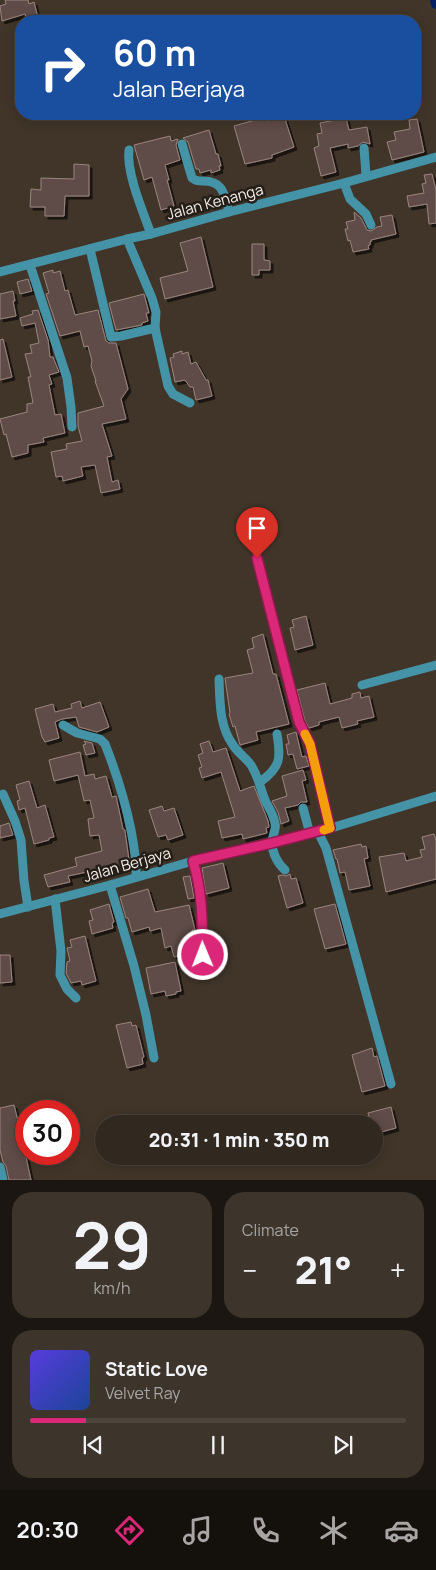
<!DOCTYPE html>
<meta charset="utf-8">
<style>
:root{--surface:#31281f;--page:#3d342c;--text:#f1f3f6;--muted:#a8a6a4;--line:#4c443d;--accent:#db2777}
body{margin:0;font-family:Manrope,sans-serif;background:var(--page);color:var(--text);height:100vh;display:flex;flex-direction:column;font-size:19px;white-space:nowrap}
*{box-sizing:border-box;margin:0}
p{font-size:16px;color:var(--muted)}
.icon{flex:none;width:28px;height:28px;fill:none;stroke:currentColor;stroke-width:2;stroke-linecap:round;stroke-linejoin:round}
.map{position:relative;height:1180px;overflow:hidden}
.drawer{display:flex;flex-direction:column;gap:12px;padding:12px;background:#1b1611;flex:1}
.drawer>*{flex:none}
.banner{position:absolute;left:15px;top:15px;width:406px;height:105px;border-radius:20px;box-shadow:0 2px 12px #0003,0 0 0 1px var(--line);background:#1a4fa0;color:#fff;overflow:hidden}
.speed{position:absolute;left:15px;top:1100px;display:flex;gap:10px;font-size:25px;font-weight:700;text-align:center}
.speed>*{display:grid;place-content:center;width:65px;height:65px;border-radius:50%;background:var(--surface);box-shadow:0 2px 12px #0003,0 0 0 1px var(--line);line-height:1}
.speed .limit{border:8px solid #d22;background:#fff;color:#111}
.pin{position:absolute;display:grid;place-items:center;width:42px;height:42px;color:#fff;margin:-51px -21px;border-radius:50% 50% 50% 0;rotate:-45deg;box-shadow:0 0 5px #0007}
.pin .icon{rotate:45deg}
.me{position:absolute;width:55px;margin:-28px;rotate:359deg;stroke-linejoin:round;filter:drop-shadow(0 0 4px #0008)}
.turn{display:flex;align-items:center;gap:18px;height:105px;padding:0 15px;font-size:22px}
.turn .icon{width:65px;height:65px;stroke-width:2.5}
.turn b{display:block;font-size:35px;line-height:42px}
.big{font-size:38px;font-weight:800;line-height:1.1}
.drawer .widget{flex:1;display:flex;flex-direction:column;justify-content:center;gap:8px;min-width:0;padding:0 18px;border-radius:20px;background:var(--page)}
.drawer .dial{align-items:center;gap:0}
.dial b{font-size:65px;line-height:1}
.song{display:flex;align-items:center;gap:15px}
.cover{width:60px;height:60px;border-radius:8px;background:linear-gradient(135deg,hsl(250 70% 55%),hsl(220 70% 35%))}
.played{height:5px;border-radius:2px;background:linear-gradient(90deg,var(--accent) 15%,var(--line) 15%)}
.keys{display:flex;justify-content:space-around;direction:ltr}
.heat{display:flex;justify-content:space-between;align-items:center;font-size:28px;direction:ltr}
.drawer .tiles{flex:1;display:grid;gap:12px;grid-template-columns:1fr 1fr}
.widget:last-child{grid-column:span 2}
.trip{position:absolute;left:95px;top:1115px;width:288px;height:50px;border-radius:25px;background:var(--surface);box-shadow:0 2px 12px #0003,0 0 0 1px var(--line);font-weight:800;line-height:50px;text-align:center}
.menu{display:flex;height:80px;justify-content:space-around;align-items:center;background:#14100c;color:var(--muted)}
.menu .icon{width:35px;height:35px}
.menu .on{color:var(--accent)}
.menu b{font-size:22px;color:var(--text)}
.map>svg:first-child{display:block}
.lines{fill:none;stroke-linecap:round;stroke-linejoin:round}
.canal{stroke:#051f62;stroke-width:10}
.building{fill:#5f4c46;stroke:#9a857f;filter:url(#shadow)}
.street{stroke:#4493a6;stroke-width:9}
.route-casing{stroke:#8e194d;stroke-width:12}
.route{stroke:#db2777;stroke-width:9}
.slow{stroke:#f59e0b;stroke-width:9}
.labels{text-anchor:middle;stroke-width:5;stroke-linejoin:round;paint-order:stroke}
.street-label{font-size:15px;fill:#f6eee6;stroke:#231e18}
</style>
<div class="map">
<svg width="436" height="1180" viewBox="0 0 436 1180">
<defs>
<filter id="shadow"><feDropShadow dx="3" dy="3" stdDeviation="0" flood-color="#0009"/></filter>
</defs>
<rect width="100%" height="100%" fill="#413529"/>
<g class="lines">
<!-- canal -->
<path class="canal" d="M 435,0 L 436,4"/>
</g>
<!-- building -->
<g class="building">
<path d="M 5,0 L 28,0 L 29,4 L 34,2 L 38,18 L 27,21 L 25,14 L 2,21 L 0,6 L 6,4 Z"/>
<path d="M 284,116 L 294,147 L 272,155 L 272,158 L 245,164 L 234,126 L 266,117 L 267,121 Z"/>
<path d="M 346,118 L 349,130 L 367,127 L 370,144 L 363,142 L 358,146 L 348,148 L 348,144 L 330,148 L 336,172 L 321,176 L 314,148 L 319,146 L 317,134 L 322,133 L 320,123 Z"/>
<path d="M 417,119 L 424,152 L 392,160 L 387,142 L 396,140 L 394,132 L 410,129 L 409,120 Z"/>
<path d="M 209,130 L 216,154 L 218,154 L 221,166 L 219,166 L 220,170 L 211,173 L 211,170 L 200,173 L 199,169 L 196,169 L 188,142 L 183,138 Z"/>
<path d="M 170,136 L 171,141 L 178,139 L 176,145 L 180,160 L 165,165 L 169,180 L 167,180 L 174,206 L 161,210 L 152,177 L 144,180 L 134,145 Z"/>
<path d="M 74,164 L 89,165 L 89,196 L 65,196 L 64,216 L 45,216 L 45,207 L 30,207 L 31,189 L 41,190 L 41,178 L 74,179 Z"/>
<path d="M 432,174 L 436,190 L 436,223 L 429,224 L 427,204 L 409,207 L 407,196 L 424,193 L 422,184 L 426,183 L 424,175 Z"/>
<path d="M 354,212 L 361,218 L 367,230 L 371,231 L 377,227 L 382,226 L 380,217 L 392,215 L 396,234 L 371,240 L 371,242 L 370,242 L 370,245 L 368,246 L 369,249 L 353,252 L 350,240 L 348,241 L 345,229 L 348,229 L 346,222 L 355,220 Z"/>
<path d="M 201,237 L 213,287 L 165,299 L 160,278 L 188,271 L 180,243 Z"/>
<path d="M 252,244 L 264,244 L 264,260 L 270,261 L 270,270 L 259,270 L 259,275 L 252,275 Z"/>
<path d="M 53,270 L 53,273 L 60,271 L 65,291 L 68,290 L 75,315 L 98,310 L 106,341 L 109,343 L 116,343 L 128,389 L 121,399 L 126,419 L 102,424 L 112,456 L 107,457 L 112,482 L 118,480 L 120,489 L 101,493 L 95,465 L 81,467 L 83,476 L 63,481 L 62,476 L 56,477 L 51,452 L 67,449 L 66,444 L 82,441 L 78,426 L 78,413 L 104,406 L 95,381 L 96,381 L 91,366 L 92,361 L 88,346 L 84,347 L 80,331 L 60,336 L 46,294 L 49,293 L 43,273 Z"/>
<path d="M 28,279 L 32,291 L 20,294 L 17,282 Z"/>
<path d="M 13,291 L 15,301 L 13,301 L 16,316 L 0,319 L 0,294 Z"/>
<path d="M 144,294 L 149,313 L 146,313 L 148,321 L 142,323 L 142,325 L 116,330 L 109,303 Z"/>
<path d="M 38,310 L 48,340 L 50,357 L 53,357 L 59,372 L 49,375 L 52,384 L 49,385 L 55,415 L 61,414 L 65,433 L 43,438 L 44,442 L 28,445 L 28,453 L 12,457 L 6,434 L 4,435 L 0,419 L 27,412 L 27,404 L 33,403 L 28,377 L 31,377 L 25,354 L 32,353 L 30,345 L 39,343 L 35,323 L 22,326 L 20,318 L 33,314 L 32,311 Z"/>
<path d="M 3,339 L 12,377 L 0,380 L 0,340 Z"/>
<path d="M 182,351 L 182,354 L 188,352 L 191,364 L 196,362 L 206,380 L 208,380 L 212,396 L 196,400 L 193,387 L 190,387 L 185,380 L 175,382 L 170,358 L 174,357 L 173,354 Z"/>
<path d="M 306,616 L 313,645 L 295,650 L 290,628 L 294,627 L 292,620 Z"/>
<path d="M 263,634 L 273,674 L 276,674 L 289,724 L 256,732 L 258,740 L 240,745 L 235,726 L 233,727 L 229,714 L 230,713 L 225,678 L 253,673 L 247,650 L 254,648 L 252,638 Z"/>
<path d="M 325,683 L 330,704 L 352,698 L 352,694 L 360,692 L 361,698 L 369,696 L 374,717 L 357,721 L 358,724 L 342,728 L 339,717 L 319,722 L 319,725 L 309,728 L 305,721 L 297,690 Z"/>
<path d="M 80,701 L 82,708 L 100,702 L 109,727 L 97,732 L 79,727 L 76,717 L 62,719 L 55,722 L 59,738 L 45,742 L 42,737 L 35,709 L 53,704 L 55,712 L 72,708 L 71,704 Z"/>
<path d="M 296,732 L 302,757 L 306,756 L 309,766 L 297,769 L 293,754 L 288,755 L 286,744 L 289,744 L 287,735 Z"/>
<path d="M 84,741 L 92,743 L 95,753 L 86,755 L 83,745 L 86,744 Z"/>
<path d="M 209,741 L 213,752 L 226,748 L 240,791 L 254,786 L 268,821 L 269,827 L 266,828 L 267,833 L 243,839 L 242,834 L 222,838 L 218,821 L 235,817 L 221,772 L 202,778 L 199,768 L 202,767 L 198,755 L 203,753 L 200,744 Z"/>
<path d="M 80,752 L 85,776 L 94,774 L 95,779 L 106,776 L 112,797 L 116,796 L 123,829 L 124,829 L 125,831 L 130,867 L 89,879 L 87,872 L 68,876 L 70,882 L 48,887 L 44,875 L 77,866 L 75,858 L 102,851 L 99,835 L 90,836 L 88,819 L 94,818 L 90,800 L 84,801 L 78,775 L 54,781 L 49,760 Z"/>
<path d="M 303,770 L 306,780 L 302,781 L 307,802 L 301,802 L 298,805 L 285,808 L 289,821 L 281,824 L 278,812 L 272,801 L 287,796 L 282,776 Z"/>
<path d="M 29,781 L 37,808 L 45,805 L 54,837 L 49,838 L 49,840 L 34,844 L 25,808 L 19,810 L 17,801 L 20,800 L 16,785 Z"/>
<path d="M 162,806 L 164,811 L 174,808 L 183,835 L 168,840 L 166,835 L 158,837 L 149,810 Z"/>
<path d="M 9,823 L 13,835 L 0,838 L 0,826 Z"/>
<path d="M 434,834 L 436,840 L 436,879 L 386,892 L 379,857 L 404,853 L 406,861 L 422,857 L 420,850 L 425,849 L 422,837 Z"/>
<path d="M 361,844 L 362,847 L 366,846 L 368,858 L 364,859 L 370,886 L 349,890 L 345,872 L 340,873 L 337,859 L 336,859 L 333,850 Z"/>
<path d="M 223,863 L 229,888 L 206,894 L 202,868 Z"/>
<path d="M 290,874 L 291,879 L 296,878 L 303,903 L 287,908 L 278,876 L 282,875 L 286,876 Z"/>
<path d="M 190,876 L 194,898 L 188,899 L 183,877 Z"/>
<path d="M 148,889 L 155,912 L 189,905 L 195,930 L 192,930 L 197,952 L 174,957 L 171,946 L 165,948 L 161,928 L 150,931 L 149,927 L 132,932 L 128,918 L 126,918 L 120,897 Z"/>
<path d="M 109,904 L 114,922 L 112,923 L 113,928 L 92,934 L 89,921 L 93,920 L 90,910 Z"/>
<path d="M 335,904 L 346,944 L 325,949 L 314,909 Z"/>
<path d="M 85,936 L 96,981 L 82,985 L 81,981 L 71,983 L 66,973 L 67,962 L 70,961 L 67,948 L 72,947 L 70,940 Z"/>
<path d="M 0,955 L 10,955 L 12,982 L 0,983 Z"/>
<path d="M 175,962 L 181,991 L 176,992 L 176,994 L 166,996 L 165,991 L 151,994 L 146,968 Z"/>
<path d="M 131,1022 L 132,1026 L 136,1025 L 144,1057 L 142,1058 L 143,1064 L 127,1068 L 116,1025 Z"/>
<path d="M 372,1048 L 374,1057 L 377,1056 L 385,1086 L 362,1092 L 352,1055 Z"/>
<path d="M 14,1105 L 19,1125 L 16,1126 L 22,1149 L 24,1148 L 31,1180 L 9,1180 L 6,1166 L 3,1162 L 0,1150 L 0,1108 Z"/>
<path d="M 391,1107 L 396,1128 L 374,1134 L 374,1124 L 371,1124 L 368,1113 Z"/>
</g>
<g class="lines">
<!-- street -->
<g class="street">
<path d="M 182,144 L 192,178 C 196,181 198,181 203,181 C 224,181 224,195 229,212"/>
<path d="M 364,148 L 366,175"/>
<path d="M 129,150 C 126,172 143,212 151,234"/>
<path d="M 344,183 L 350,199 L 366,214 L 371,225"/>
<path d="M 90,249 L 111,337 L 121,336 L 155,328 L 156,312 L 152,298 L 127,239"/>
<path d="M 30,265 L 67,378 L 71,407 L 72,427"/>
<path d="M 0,272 L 127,239 L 151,234 L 229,212 L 344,183 L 436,157"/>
<path d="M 155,328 L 168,386 L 173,394 L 190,403"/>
<path d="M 257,558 L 299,723 L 310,744 L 330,828"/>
<path d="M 219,679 C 220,701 219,726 233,745 C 238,753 246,758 251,765 C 259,778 260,788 265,800 C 267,805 270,809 272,814 C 279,831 273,829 272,843 C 272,853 278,864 285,870"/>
<path d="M 362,685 L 436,665"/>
<path d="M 63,725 L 77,733 L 100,739 L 105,744 C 116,772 125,800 131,830 C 134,846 137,861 136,877"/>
<path d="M 260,782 C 281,767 281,758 277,734"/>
<path d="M 3,794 L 15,821 L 21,840 L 24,881 L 28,907"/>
<path d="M 303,808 L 310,834"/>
<path d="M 318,832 L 326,848 L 391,1084"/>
<path d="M 193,861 C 203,893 202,921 203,955"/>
<path d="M 110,885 L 134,966 L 146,1015 L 154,1058"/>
<path d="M 55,899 L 61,951 L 60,975 L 67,989 L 76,998"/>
<path d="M 0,914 L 110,885 L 193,861 L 318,832 L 436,796"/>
<path d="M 0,1167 L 3,1180"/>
</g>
</g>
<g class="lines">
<!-- route casing -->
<g class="route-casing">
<path id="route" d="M 203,955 C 202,921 203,894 193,861 L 272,843 L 330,828 L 310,744 L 299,722 L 257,558"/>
</g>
<!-- route -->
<use href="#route" class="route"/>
<!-- slow -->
<path class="slow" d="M 305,734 L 310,744 L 330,828 L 324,830"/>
</g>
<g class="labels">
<!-- street labels -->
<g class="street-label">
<text transform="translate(215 202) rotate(-15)" y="5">Jalan Kenanga</text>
<text transform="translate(127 865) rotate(-16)" y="5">Jalan Berjaya</text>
</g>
</g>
</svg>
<div class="speed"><div class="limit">30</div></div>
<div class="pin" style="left:257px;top:558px;background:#d93025"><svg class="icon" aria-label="arrive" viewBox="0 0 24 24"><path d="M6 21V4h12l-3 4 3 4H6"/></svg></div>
<svg class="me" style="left:203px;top:955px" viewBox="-20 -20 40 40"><circle r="17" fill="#db2777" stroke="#fff" stroke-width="3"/><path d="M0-11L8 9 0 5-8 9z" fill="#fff"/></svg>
<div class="trip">20:31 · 1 min · 350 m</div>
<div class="banner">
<div class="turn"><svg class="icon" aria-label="right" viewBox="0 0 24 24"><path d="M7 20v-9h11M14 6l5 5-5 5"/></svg><div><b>60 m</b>Jalan Berjaya</div></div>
</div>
</div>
<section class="drawer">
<div class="tiles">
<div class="widget dial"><b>29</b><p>km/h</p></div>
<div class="widget"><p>Climate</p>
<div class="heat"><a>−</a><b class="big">21°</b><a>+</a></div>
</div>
<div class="widget">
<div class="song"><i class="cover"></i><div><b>Static Love</b><p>Velvet Ray</p></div></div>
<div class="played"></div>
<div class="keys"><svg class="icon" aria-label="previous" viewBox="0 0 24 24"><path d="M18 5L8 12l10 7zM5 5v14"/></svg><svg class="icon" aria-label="pause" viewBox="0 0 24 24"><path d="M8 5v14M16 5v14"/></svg><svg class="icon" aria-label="next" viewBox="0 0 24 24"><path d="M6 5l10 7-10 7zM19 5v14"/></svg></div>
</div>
</div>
</section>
<nav class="menu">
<b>20:30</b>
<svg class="icon on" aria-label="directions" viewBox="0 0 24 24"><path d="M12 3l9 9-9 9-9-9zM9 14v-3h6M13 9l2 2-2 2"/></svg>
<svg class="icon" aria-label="music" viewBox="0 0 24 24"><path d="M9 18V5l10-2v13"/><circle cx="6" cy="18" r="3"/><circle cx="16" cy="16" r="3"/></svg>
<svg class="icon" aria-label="phone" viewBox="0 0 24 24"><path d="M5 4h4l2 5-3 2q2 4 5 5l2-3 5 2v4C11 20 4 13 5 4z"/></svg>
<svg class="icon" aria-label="climate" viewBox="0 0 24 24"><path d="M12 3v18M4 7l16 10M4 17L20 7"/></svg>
<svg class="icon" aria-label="car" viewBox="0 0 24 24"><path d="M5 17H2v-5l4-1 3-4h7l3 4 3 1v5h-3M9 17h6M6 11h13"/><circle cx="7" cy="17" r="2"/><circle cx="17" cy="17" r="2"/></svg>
</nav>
